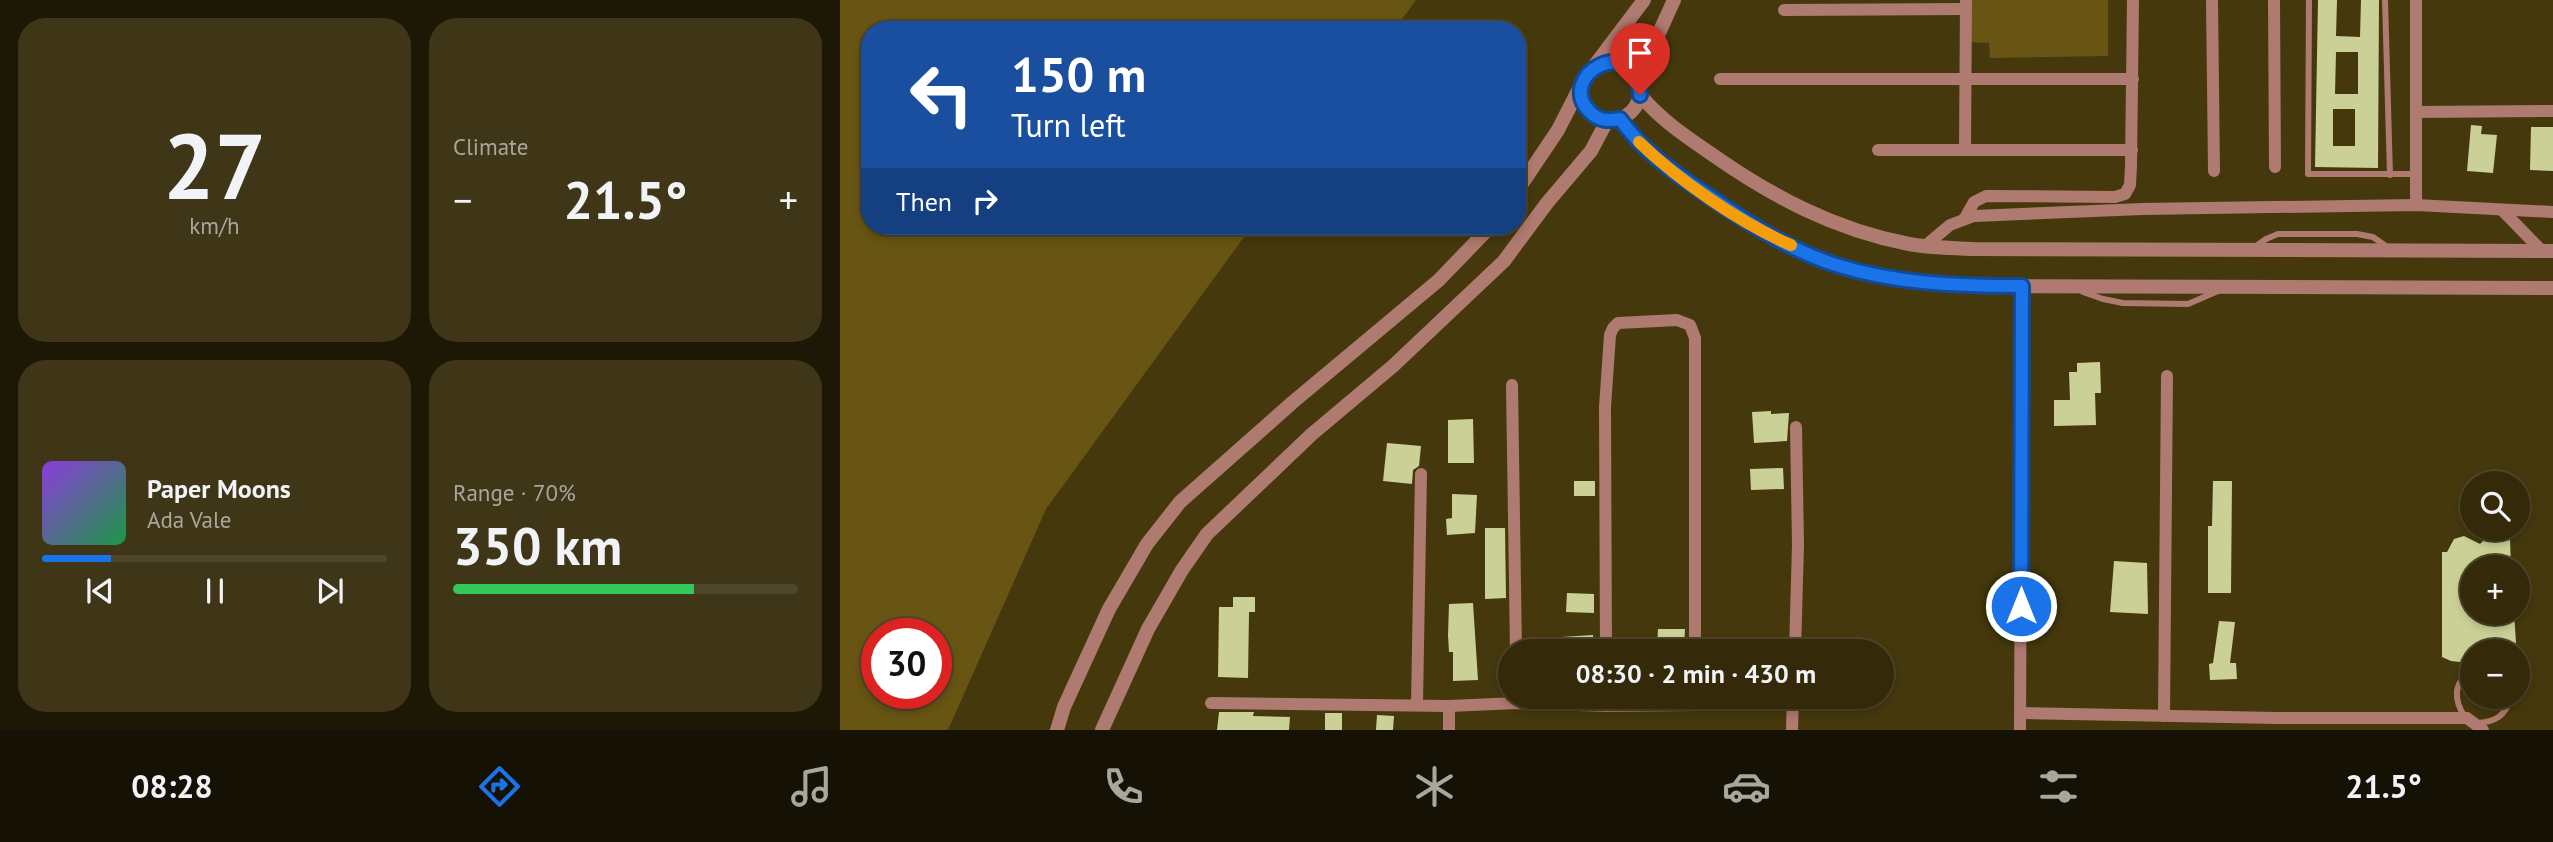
<!DOCTYPE html>
<meta charset="utf-8">
<style>
:root{--surface:#342a0a;--page:#3f3618;--text:#f1f3f6;--muted:#a9a79c;--line:#4e462b;--accent:#1a73e8}
body{margin:0;font-family:"PT Sans",sans-serif;background:var(--page);color:var(--text);height:100vh;display:flex;flex-direction:column;font-size:26px;white-space:nowrap}
*{box-sizing:border-box;margin:0}
p{font-size:23px;color:var(--muted)}
.icon{flex:none;width:38px;height:38px;fill:none;stroke:currentColor;stroke-width:2;stroke-linecap:round;stroke-linejoin:round}
.map{position:relative;flex:1;overflow:hidden}
.details{display:flex;flex-direction:column;gap:18px;padding:18px;background:#1d1706;width:840px}
.details>*{flex:none}
.banner{position:absolute;left:21px;top:21px;width:665px;height:214px;border-radius:28px;box-shadow:0 4px 10px #0003,0 0 0 2px var(--line);background:#1a4fa0;color:#fff;overflow:hidden}
.fabs{position:absolute;left:1620px;top:471px;display:grid;gap:14px}
.fabs a{display:grid;place-items:center;width:70px;height:70px;border-radius:50%;background:var(--surface);box-shadow:0 4px 10px #0003,0 0 0 2px var(--line);font-size:35px}
.speed{position:absolute;left:21px;top:618px;display:flex;gap:14px;font-size:35px;font-weight:700;text-align:center}
.speed>*{display:grid;place-content:center;width:91px;height:91px;border-radius:50%;background:var(--surface);box-shadow:0 4px 10px #0003,0 0 0 2px var(--line);line-height:1}
.speed .limit{border:10px solid #d22;background:#fff;color:#111}
.pin{position:absolute;display:grid;place-items:center;width:60px;height:60px;color:#fff;margin:-72px -30px;border-radius:50% 50% 50% 0;rotate:-45deg;box-shadow:0 0 7px #0007}
.pin .icon{rotate:45deg}
.me{position:absolute;width:77px;margin:-38px;rotate:0deg;stroke-linejoin:round;filter:drop-shadow(0 0 5px #0008)}
.turn{display:flex;align-items:center;gap:24px;height:147px;padding:0 35px;font-size:32px}
.turn .icon{width:91px;height:91px;stroke-width:2.5}
.turn b{display:block;font-size:49px;line-height:60px}
.then{display:flex;align-items:center;height:66px;padding:0 35px;background:#0003;gap:14px;font-size:26px}
.big{font-size:52px;font-weight:800;line-height:1.1}
.details .card{flex:1;display:flex;flex-direction:column;justify-content:center;gap:10px;min-width:0;padding:0 24px;border-radius:28px;background:var(--page)}
.details .dial{align-items:center;gap:0}
.dial b{font-size:91px;line-height:1}
.song{display:flex;align-items:center;gap:21px}
.cover{width:84px;height:84px;border-radius:10px;background:linear-gradient(135deg,hsl(270 70% 55%),hsl(140 70% 35%))}
.played{height:7px;border-radius:4px;background:linear-gradient(90deg,var(--accent) 20%,var(--line) 20%)}
.keys{display:flex;justify-content:space-around;direction:ltr}
.heat{display:flex;justify-content:space-between;align-items:center;font-size:38px;direction:ltr}
.charge{height:10px;border-radius:5px;background:linear-gradient(90deg,#34c759 70%,var(--line) 0)}
.details .tiles{flex:1;display:grid;gap:18px;grid-template-columns:repeat(2,1fr)}
.trip{position:absolute;left:658px;top:639px;width:396px;height:70px;border-radius:35px;background:var(--surface);box-shadow:0 4px 10px #0003,0 0 0 2px var(--line);font-weight:800;line-height:70px;text-align:center}
.tabs{display:flex;height:112px;justify-content:space-around;align-items:center;background:#151104;color:var(--muted)}
.tabs .icon{width:49px;height:49px}
.tabs .current{color:var(--accent)}
.tabs b{font-size:32px;color:var(--text)}
main{display:flex;flex:1;min-height:0}
.map>svg:first-child{display:block}
.green{fill:#685513;fill-rule:evenodd}
.building{fill:#cbd196;fill-rule:evenodd}
.lines{fill:none;stroke-linecap:round;stroke-linejoin:round}
.service{stroke:#af7a6f;stroke-width:6}
.minor{stroke:#af7a6f;stroke-width:12}
.tertiary{stroke:#af7a6f;stroke-width:14}
.route-casing{stroke:#114b97;stroke-width:18}
.route{stroke:#1a73e8;stroke-width:12}
.slow{stroke:#f59e0b;stroke-width:12}
</style>
<main>
<section class="details">
<div class="tiles">
<div class="card dial"><b>27</b><p>km/h</p></div>
<div class="card"><p>Climate</p>
<div class="heat"><a>−</a><b class="big">21.5°</b><a>+</a></div>
</div>
<div class="card">
<div class="song"><i class="cover"></i><div><b>Paper Moons</b><p>Ada Vale</p></div></div>
<div class="played"></div>
<div class="keys"><svg class="icon" aria-label="previous" viewBox="0 0 24 24"><path d="M18 5L8 12l10 7zM5 5v14"/></svg><svg class="icon" aria-label="pause" viewBox="0 0 24 24"><path d="M8 5v14M16 5v14"/></svg><svg class="icon" aria-label="next" viewBox="0 0 24 24"><path d="M6 5l10 7-10 7zM19 5v14"/></svg></div>
</div>
<div class="card"><p>Range · 70%</p><b class="big">350 km</b><div class="charge"></div></div>
</div>
</section>
<div class="map">
<svg width="1713" height="730" viewBox="0 0 1713 730">
<rect width="100%" height="100%" fill="#45380d"/>
<!-- green -->
<g class="green">
<path d="M 0,0 L 576,0 L 554,30 L 30,30 L 30,226 L 412,226 L 206,509 L 108,730 L 0,730 ZM 37,634 L 96,634 L 96,693 L 37,693 Z"/>
<path d="M 1129,0 L 1268,0 L 1268,56 L 1150,58 L 1149,43 L 1129,42 Z"/>
</g>
<!-- building -->
<g class="building">
<path d="M 1478,0 L 1497,0 L 1496,36 L 1520,37 L 1521,0 L 1539,0 L 1538,168 L 1475,167 ZM 1496,52 L 1518,52 L 1518,94 L 1495,94 ZM 1493,109 L 1515,109 L 1515,146 L 1493,146 Z"/>
<path d="M 1631,125 L 1642,126 L 1641,134 L 1657,135 L 1653,173 L 1627,171 Z"/>
<path d="M 1691,127 L 1713,127 L 1713,171 L 1690,170 Z"/>
<path d="M 1260,362 L 1261,393 L 1255,393 L 1256,425 L 1214,426 L 1214,400 L 1230,400 L 1229,372 L 1237,372 L 1237,363 Z"/>
<path d="M 931,411 L 931,414 L 949,413 L 947,441 L 914,443 L 912,412 Z"/>
<path d="M 633,419 L 634,463 L 608,463 L 608,420 Z"/>
<path d="M 547,443 L 581,446 L 579,466 L 573,470 L 572,484 L 543,481 Z"/>
<path d="M 943,468 L 944,489 L 911,490 L 910,469 Z"/>
<rect x="734" y="481" width="21" height="15"/>
<path d="M 1373,481 L 1392,481 L 1391,593 L 1368,593 L 1368,526 L 1372,526 Z"/>
<path d="M 612,494 L 637,495 L 635,533 L 607,535 L 606,519 L 612,518 Z"/>
<path d="M 645,528 L 665,528 L 666,598 L 645,599 Z"/>
<path d="M 1656,528 L 1670,539 L 1671,567 L 1633,567 L 1633,612 L 1674,612 L 1676,643 L 1671,651 L 1633,651 L 1633,654 L 1620,662 L 1611,661 L 1602,657 L 1602,552 L 1607,552 L 1614,539 L 1624,536 L 1640,544 Z"/>
<path d="M 1274,561 L 1307,563 L 1308,614 L 1270,612 Z"/>
<path d="M 727,593 L 754,594 L 754,613 L 726,612 Z"/>
<path d="M 393,597 L 415,597 L 415,612 L 409,612 L 408,678 L 378,677 L 379,607 L 393,607 Z"/>
<path d="M 633,603 L 638,680 L 613,681 L 613,652 L 609,652 L 608,635 L 609,604 Z"/>
<path d="M 1379,621 L 1395,622 L 1390,663 L 1396,663 L 1397,679 L 1370,680 L 1369,664 L 1373,663 Z"/>
<path d="M 818,629 L 845,629 L 844,647 L 817,647 Z"/>
<path d="M 753,635 L 754,651 L 721,651 L 721,637 Z"/>
<path d="M 906,639 L 938,639 L 938,651 L 905,651 Z"/>
<path d="M 379,712 L 414,712 L 413,716 L 450,717 L 449,730 L 377,730 Z"/>
<rect x="485" y="713" width="17" height="17"/>
<path d="M 537,715 L 554,716 L 553,730 L 536,730 Z"/>
</g>
<g class="lines">
<!-- service -->
<g class="service">
<path d="M 1469,0 L 1468,174 L 1576,174"/>
<path d="M 1545,0 L 1550,175"/>
<path d="M 1415,247 L 1426,239 L 1438,234 L 1517,234 L 1533,237 L 1550,249"/>
<path d="M 1243,292 L 1263,299 L 1283,303 L 1348,304 L 1378,291"/>
<path d="M 1625,717 C 1614,701 1612,681 1633,672"/>
<path d="M 1636,723 C 1656,722 1666,716 1671,696"/>
</g>
<!-- minor -->
<g class="minor">
<path d="M 1372,0 L 1374,171"/>
<path d="M 1434,0 L 1435,167"/>
<path d="M 944,10 L 1126,9"/>
<path d="M 880,79 L 1293,79"/>
<path d="M 1576,112 L 1713,111"/>
<path d="M 1038,150 L 1292,150"/>
<path d="M 1125,150 L 1126,0"/>
<path d="M 1576,205 L 1576,0"/>
<path d="M 1663,211 L 1702,251"/>
<path d="M 1125,218 L 1134,202 L 1146,196 L 1275,197 L 1285,194 L 1290,185 L 1291,166 L 1293,0"/>
<path d="M 1085,246 L 1110,225 L 1134,216 L 1302,209 L 1576,205 L 1713,212"/>
<path d="M 672,385 L 676,651"/>
<path d="M 766,651 L 765,407 L 770,335 L 773,328 L 778,323 L 837,320 L 850,325 L 855,338 L 855,651"/>
<path d="M 955,651 L 958,545 L 956,427"/>
<path d="M 371,703 L 609,706 L 677,703 L 767,706 L 856,705 L 930,696"/>
<path d="M 577,704 L 581,474"/>
<path d="M 609,706 L 609,730"/>
<path d="M 1181,713 L 1436,718 L 1627,718 L 1643,730"/>
<path d="M 1324,716 L 1327,376"/>
<path d="M 952,730 L 953,696"/>
<path d="M 1180,730 L 1182,286"/>
</g>
<!-- tertiary -->
<g class="tertiary">
<circle cx="771" cy="91" r="29"/>
<path d="M 755,65 L 804,0"/>
<path d="M 799,83 L 803,68 L 834,0"/>
<path d="M 800,95 C 820,119 845,136 870,153 C 931,196 995,230 1069,244 C 1090,248 1113,248 1134,249 L 1713,251"/>
<path d="M 780,119 C 819,174 932,245 997,265 C 1038,278 1081,281 1124,286 L 1713,288"/>
<path d="M 677,191 L 718,130 L 741,85"/>
<path d="M 217,730 L 224,707 L 269,609 L 307,544 L 340,502 L 453,402 L 599,280 L 651,226"/>
<path d="M 262,730 L 308,629 L 342,570 L 367,534 L 472,434 L 553,366 L 664,261 L 707,203 L 751,151 L 767,121"/>
</g>
</g>
<g class="lines">
<!-- route casing -->
<g class="route-casing">
<path id="route" d="M 800,95 C 795,30 714,76 750,112 C 759,121 768,121 780,119 C 803,151 833,172 864,193 C 905,221 949,250 996,265 C 1056,284 1120,286 1182,286 L 1181,606"/>
</g>
<!-- route -->
<use href="#route" class="route"/>
<!-- slow -->
<path class="slow" d="M 799,142 C 838,180 900,223 951,245"/>
</g>
</svg>
<div class="fabs">
<a><svg class="icon" aria-label="search" viewBox="0 0 24 24"><circle cx="10" cy="10" r="6"/><path d="M15 15l6 6"/></svg></a>
<a>+</a>
<a>−</a>
</div>
<div class="speed"><div class="limit">30</div></div>
<div class="pin" style="left:800px;top:95px;background:#d93025"><svg class="icon" aria-label="arrive" viewBox="0 0 24 24"><path d="M6 21V4h12l-3 4 3 4H6"/></svg></div>
<svg class="me" style="left:1181px;top:606px" viewBox="-20 -20 40 40"><circle r="17" fill="#1a73e8" stroke="#fff" stroke-width="3"/><path d="M0-11L8 9 0 5-8 9z" fill="#fff"/></svg>
<div class="trip">08:30 · 2 min · 430 m</div>
<div class="banner">
<div class="turn"><svg class="icon" aria-label="left" viewBox="0 0 24 24"><path d="M17 20v-9H6M10 6l-5 5 5 5"/></svg><div><b>150 m</b>Turn left</div></div>
<div class="then">Then<svg class="icon" aria-label="right" viewBox="0 0 24 24"><path d="M7 20v-9h11M14 6l5 5-5 5"/></svg></div>
</div>
</div>
</main>
<nav class="tabs">
<b>08:28</b>
<svg class="icon current" aria-label="directions" viewBox="0 0 24 24"><path d="M12 3l9 9-9 9-9-9zM9 14v-3h6M13 9l2 2-2 2"/></svg>
<svg class="icon" aria-label="music" viewBox="0 0 24 24"><path d="M9 18V5l10-2v13"/><circle cx="6" cy="18" r="3"/><circle cx="16" cy="16" r="3"/></svg>
<svg class="icon" aria-label="phone" viewBox="0 0 24 24"><path d="M5 4h4l2 5-3 2q2 4 5 5l2-3 5 2v4C11 20 4 13 5 4z"/></svg>
<svg class="icon" aria-label="climate" viewBox="0 0 24 24"><path d="M12 3v18M4 7l16 10M4 17L20 7"/></svg>
<svg class="icon" aria-label="car" viewBox="0 0 24 24"><path d="M5 17H2v-5l4-1 3-4h7l3 4 3 1v5h-3M9 17h6M6 11h13"/><circle cx="7" cy="17" r="2"/><circle cx="17" cy="17" r="2"/></svg>
<svg class="icon" aria-label="filters" viewBox="0 0 24 24"><path d="M4 7h16M4 17h16"/><circle cx="9" cy="7" r="2"/><circle cx="15" cy="17" r="2"/></svg>
<b>21.5°</b>
</nav>
